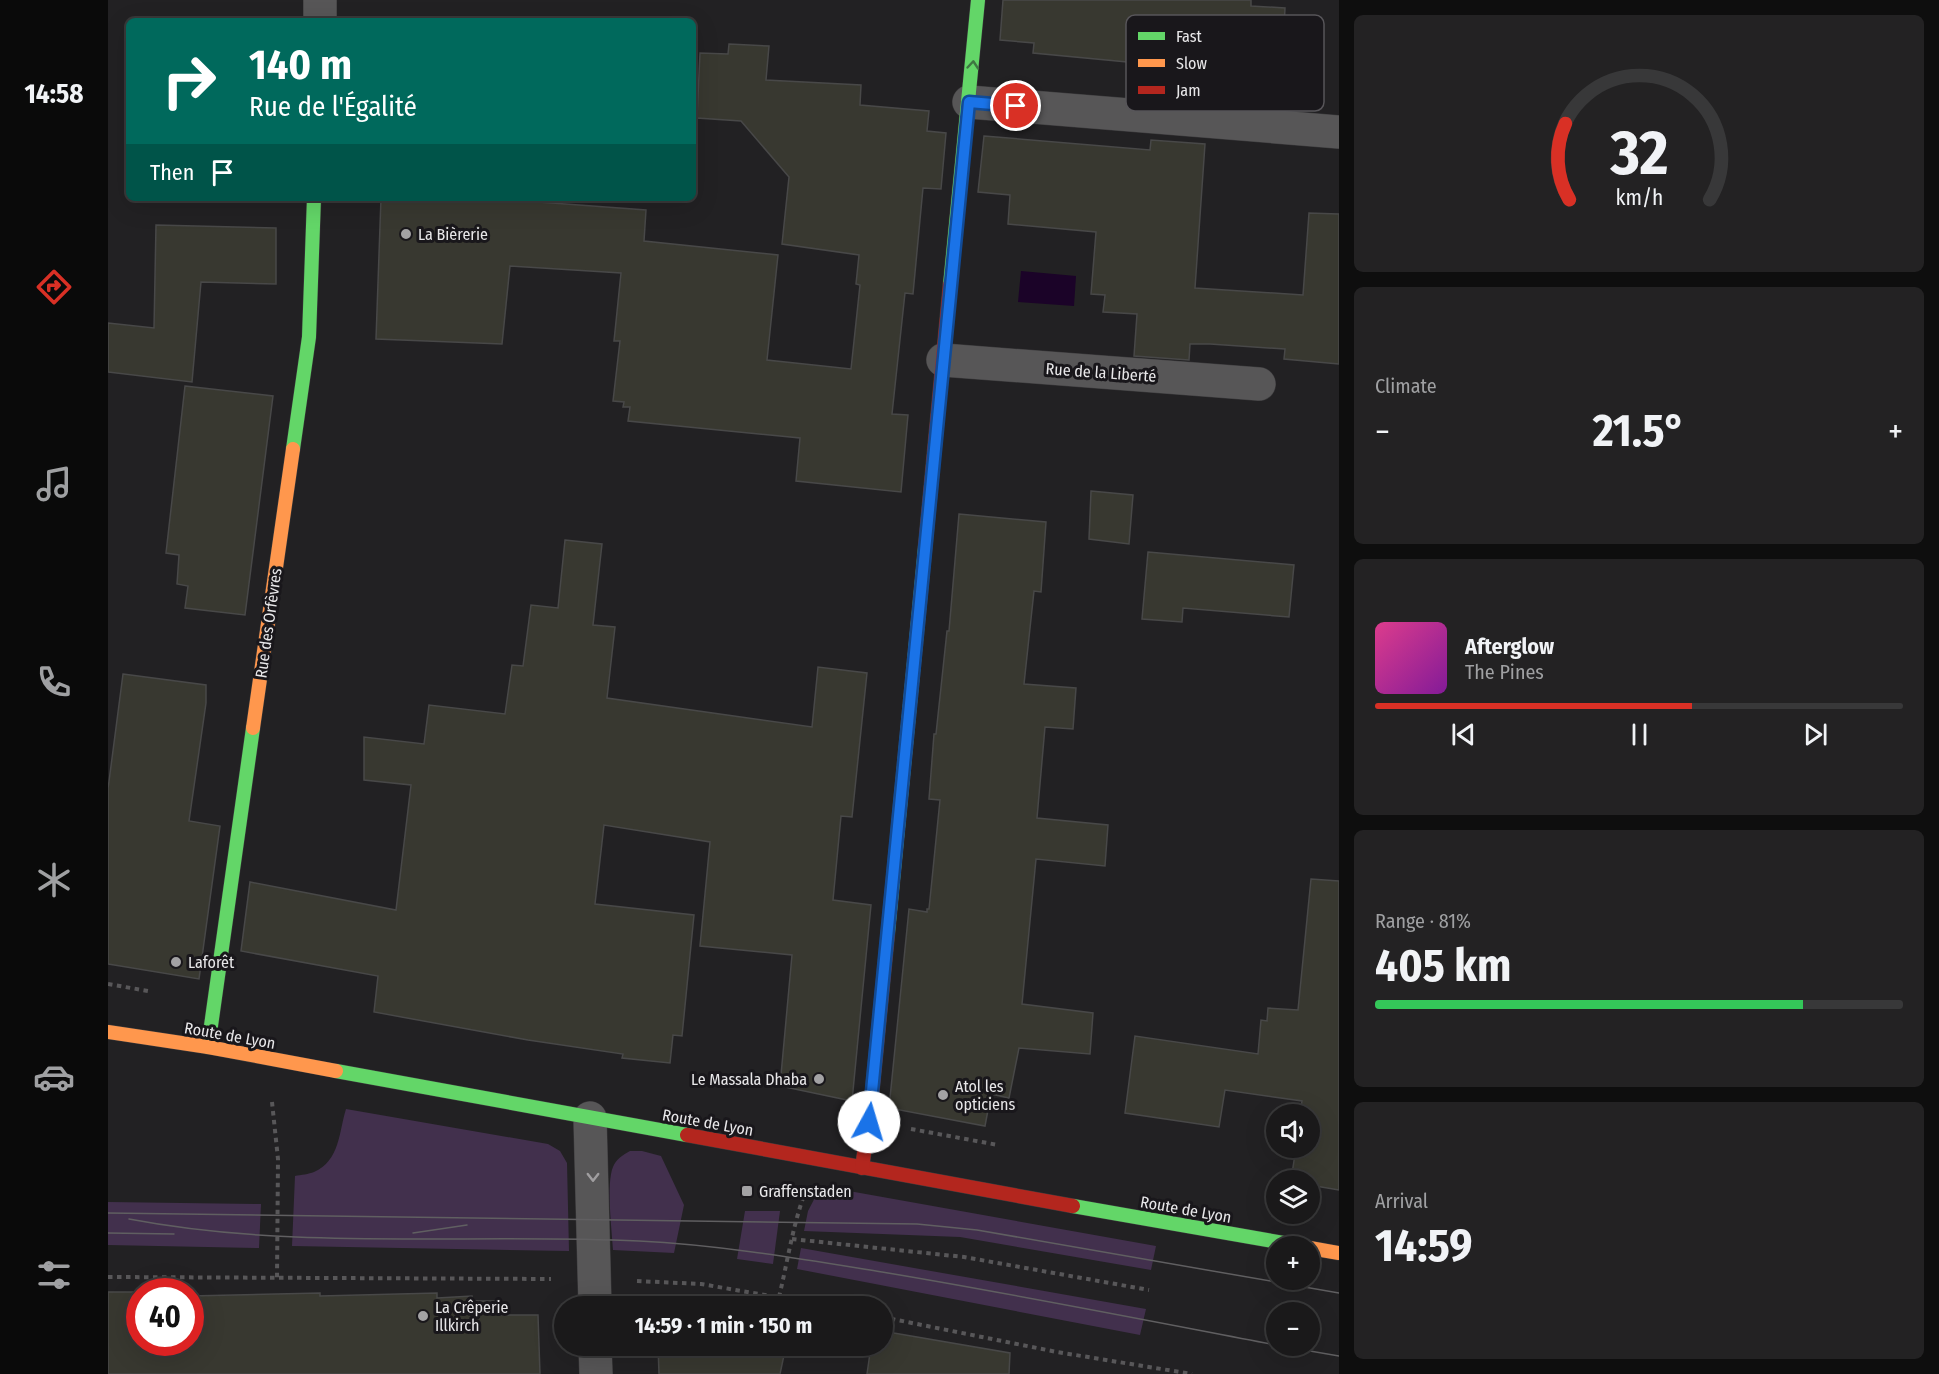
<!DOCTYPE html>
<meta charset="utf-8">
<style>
:root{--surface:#1a191a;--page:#232223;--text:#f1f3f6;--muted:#9fa0a2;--line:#383839;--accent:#d93025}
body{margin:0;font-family:"Fira Sans Condensed",sans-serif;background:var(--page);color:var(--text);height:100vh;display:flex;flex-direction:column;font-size:22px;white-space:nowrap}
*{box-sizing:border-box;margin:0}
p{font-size:20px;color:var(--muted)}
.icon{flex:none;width:33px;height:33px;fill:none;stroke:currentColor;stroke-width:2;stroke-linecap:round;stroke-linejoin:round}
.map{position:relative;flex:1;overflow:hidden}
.sheet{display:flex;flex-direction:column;gap:15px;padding:15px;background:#0e0e0e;width:600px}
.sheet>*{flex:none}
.guide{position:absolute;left:18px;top:18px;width:570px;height:183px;border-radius:9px;box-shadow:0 6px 24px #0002,0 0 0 2px var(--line);background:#00695c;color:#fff;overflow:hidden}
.controls{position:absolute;left:1158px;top:1104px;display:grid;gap:12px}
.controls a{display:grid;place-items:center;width:54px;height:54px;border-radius:50%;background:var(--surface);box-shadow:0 6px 24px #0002,0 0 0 2px var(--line);font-size:30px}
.speed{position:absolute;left:18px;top:1278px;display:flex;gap:12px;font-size:30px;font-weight:700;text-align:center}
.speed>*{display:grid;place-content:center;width:78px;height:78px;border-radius:50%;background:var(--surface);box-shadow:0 6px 24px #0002,0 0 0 2px var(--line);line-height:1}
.speed .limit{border:9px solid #d22;background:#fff;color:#111}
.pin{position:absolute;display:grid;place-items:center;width:51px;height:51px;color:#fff;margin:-26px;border:3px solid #fff;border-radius:50%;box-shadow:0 2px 6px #0007}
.me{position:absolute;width:66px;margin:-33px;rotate:6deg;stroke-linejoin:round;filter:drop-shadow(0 0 4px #0008)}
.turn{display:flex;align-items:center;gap:21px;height:126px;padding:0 24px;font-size:27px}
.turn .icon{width:78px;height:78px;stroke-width:2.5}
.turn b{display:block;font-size:42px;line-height:51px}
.then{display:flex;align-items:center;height:57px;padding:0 24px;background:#0003;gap:12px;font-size:22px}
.big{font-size:45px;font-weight:700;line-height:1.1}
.sheet .tile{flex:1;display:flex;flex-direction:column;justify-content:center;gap:9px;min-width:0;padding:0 21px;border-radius:9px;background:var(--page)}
.sheet .dial{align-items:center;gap:0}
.dial svg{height:156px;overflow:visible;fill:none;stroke:var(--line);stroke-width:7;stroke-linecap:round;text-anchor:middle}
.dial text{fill:var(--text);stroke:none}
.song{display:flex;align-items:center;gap:18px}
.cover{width:72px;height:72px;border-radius:9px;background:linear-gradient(135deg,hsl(330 70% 55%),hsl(290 70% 35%))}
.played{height:6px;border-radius:3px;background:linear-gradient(90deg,var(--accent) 60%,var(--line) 60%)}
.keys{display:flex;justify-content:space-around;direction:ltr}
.heat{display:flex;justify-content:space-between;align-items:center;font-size:33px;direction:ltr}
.charge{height:9px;border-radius:4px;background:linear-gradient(90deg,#34c759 81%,var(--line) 0)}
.trip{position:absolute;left:446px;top:1296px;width:339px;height:60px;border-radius:30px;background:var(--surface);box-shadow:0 6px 24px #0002,0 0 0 2px var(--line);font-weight:700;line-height:60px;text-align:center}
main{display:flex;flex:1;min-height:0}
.tabs{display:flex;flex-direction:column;width:108px;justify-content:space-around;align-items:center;background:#0a0a0a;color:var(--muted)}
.tabs .icon{width:42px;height:42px}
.tabs .selected{color:var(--accent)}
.tabs b{font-size:27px;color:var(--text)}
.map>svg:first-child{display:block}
.green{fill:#42304d}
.water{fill:#1b0328}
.building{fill:#383830;stroke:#484848;stroke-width:1.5}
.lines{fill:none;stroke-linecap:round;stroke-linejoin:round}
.street-casing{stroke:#3c3b3d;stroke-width:34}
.fast-casing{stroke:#3c3b3d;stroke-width:15}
.slow-casing{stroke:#3c3b3d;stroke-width:15}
.jam-casing{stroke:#3c3b3d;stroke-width:15}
.path{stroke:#585759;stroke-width:4;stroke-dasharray:4.5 4.5;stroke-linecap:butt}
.street{stroke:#575657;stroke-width:33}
.fast{stroke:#63d668;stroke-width:14}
.slow{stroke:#ff974d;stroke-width:14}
.jam{stroke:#b3261e;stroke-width:14}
.tram{stroke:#605f61;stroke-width:1.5}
.oneway{stroke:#3e7642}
.oneway2{stroke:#a09ea0}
.route-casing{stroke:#114b97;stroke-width:15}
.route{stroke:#1a73e8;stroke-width:10}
.poi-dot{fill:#a3a2a4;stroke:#19171b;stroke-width:2}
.labels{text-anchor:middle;stroke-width:6;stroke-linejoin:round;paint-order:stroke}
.poi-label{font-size:16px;fill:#e8e7e9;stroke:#19171b;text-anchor:start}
.street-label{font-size:16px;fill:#e8e7e9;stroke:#19171b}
.key{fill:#19171b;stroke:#575559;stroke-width:1.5}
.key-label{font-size:16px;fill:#e8e7e9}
</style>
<main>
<nav class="tabs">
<b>14:58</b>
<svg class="icon selected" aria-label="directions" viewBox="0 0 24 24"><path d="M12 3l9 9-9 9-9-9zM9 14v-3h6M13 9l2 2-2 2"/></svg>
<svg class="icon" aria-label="music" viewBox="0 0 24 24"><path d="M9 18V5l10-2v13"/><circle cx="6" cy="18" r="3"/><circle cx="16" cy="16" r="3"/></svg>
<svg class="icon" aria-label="phone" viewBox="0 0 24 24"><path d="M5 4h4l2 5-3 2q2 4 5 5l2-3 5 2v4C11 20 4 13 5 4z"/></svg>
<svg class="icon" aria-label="climate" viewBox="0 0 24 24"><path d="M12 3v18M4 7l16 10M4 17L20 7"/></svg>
<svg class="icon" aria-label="car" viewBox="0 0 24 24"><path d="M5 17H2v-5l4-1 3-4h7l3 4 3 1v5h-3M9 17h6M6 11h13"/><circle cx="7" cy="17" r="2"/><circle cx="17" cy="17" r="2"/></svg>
<svg class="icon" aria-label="filters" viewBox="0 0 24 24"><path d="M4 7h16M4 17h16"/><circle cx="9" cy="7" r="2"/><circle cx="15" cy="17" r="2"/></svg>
</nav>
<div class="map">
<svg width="1231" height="1374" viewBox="0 0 1231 1374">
<rect width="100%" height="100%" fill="#222123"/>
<!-- green -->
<g class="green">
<path d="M 238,1109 L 440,1144 L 452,1151 L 459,1163 L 461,1251 L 184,1246 L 187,1176 C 193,1175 201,1174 206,1172 C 232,1161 231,1131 238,1109 Z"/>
<path d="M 522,1151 L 534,1151 L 553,1156 L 576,1205 L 566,1253 L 505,1250 C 504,1231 498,1183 505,1167 C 508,1159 515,1155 522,1151 Z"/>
<path d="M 713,1186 L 1048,1246 L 1043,1270 L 852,1237 L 696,1231 L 700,1211 Z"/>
<path d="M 0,1202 L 153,1204 L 151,1248 L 0,1245 Z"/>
<path d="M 637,1211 L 672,1211 L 665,1264 L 629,1259 Z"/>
<path d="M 693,1248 L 1038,1309 L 1032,1335 L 689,1269 Z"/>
</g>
<!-- water -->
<path class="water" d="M 913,271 L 968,276 L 966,306 L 910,302 Z"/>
<!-- building -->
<g class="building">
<path d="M 895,0 L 1143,0 L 1143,6 L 1177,8 L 1176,28 L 1213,30 L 1210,80 L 925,53 L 926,43 L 892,40 Z"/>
<path d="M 621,44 L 661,46 L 658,80 L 753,85 L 752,105 L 821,111 L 819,131 L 838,133 L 833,189 L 815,188 L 805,294 L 797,293 L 784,414 L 800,415 L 793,492 L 688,481 L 692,438 L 520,421 L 522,407 L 515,407 L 516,402 L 505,401 L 512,341 L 506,341 L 513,273 L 402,266 L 394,344 L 268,339 L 273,198 L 375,198 L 538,210 L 536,241 L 670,255 L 659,360 L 743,369 L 752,285 L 748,284 L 751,255 L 674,244 L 681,177 L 633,121 L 589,118 L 592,53 L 620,54 Z"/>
<path d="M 876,136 L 1042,150 L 1043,140 L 1097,144 L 1087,288 L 1195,295 L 1201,213 L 1231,214 L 1231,364 L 1176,359 L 1177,349 L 1102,344 L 1082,344 L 1081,360 L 1026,356 L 1029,314 L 995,312 L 997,295 L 983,294 L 988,232 L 900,224 L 902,195 L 870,192 Z"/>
<path d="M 48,225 L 168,228 L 168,284 L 93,282 L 84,382 L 0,372 L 0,323 L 46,328 Z"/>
<path d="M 77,386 L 165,396 L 137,615 L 77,608 L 80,586 L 69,584 L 71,555 L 58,553 Z"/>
<path d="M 983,491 L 1025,495 L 1021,544 L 981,539 Z"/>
<path d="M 851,514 L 938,522 L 933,592 L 926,591 L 916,684 L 968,688 L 965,729 L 937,727 L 929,818 L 1000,825 L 997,866 L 928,859 L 914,1004 L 985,1013 L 982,1054 L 911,1048 L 901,1098 L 883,1094 L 877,1126 L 781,1108 L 801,909 L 819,912 L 819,909 L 821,909 L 832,800 L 821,799 L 826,734 L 828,734 L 839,631 L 841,631 Z"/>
<path d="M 457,540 L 494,544 L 485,625 L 507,627 L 499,698 L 704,727 L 710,667 L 759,673 L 744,817 L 733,816 L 725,900 L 763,905 L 744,1101 L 672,1086 L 684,955 L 592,946 L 602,842 L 496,825 L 487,904 L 586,915 L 574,1036 L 565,1035 L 562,1063 L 514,1058 L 515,1054 L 420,1040 L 266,1012 L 270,976 L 133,951 L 142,882 L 288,910 L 303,785 L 256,780 L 256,737 L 316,744 L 321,705 L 397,714 L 404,665 L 415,666 L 423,605 L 450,608 Z"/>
<path d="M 1040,552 L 1186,565 L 1181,617 L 1075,608 L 1074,622 L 1034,619 Z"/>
<path d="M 15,674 L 98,685 L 98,703 L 81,821 L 112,826 L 91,979 L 0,964 L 0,789 Z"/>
<path d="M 1203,879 L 1231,881 L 1231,1190 L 1202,1185 L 1202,1180 L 1183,1180 L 1188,1148 L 1202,1148 L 1202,1114 L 1192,1114 L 1194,1101 L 1117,1090 L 1111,1127 L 1017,1113 L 1027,1036 L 1150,1054 L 1153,1020 L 1159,1021 L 1160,1008 L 1190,1010 Z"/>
<path d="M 0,1292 L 32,1292 L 32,1342 L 82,1342 L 82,1296 L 212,1293 L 212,1296 L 329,1293 L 329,1298 L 364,1296 L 364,1301 L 391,1301 L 392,1315 L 430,1315 L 432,1374 L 0,1374 Z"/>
<path d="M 774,1331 L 902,1353 L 901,1374 L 759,1374 L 763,1346 L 774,1346 Z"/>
<path d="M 550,1346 L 678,1346 L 672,1374 L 551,1374 Z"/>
</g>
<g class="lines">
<!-- street casing -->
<g class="street-casing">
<g id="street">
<path d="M 212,21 L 212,0"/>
<path d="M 861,102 L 1231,132"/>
<path d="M 835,360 L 1151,384"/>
<path d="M 482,1118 L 487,1306"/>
<path d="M 487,1346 L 488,1374"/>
</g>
</g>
<!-- fast casing -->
<g class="fast-casing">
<g id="fast">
<path d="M 842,285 L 870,0"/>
<path d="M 185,449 L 201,337 L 206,198"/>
<path d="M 780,932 L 817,548"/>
<path d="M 100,1047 L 145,728"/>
<path d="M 228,1071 L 579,1135"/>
<path d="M 965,1206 L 1193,1246"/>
</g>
</g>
<!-- slow casing -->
<g class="slow-casing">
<g id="slow">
<path d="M 145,728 L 185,449"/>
<path d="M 0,1032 L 100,1047 L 228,1071"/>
<path d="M 1202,1248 L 1231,1253"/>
</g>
</g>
<!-- jam casing -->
<g class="jam-casing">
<g id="jam">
<path d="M 817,548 L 842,285"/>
<path d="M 579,1135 L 965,1206"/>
<path d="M 754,1168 L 763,1104 L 780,932"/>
</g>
</g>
<!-- path -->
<g class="path">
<path d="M 0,984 L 40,991"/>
<path d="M 164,1102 L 170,1159 L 169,1278"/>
<path d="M 803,1129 L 890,1145"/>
<path d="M 684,1239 L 856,1257 L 1041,1290"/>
<path d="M 0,1277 L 443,1279"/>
<path d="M 529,1281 L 593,1284 L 721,1306"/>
<path d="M 671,1297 C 679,1264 684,1230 695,1198"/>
<path d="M 774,1317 L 949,1352 L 1084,1374"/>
</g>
<!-- street -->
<use href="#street" class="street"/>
<!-- fast -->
<use href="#fast" class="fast"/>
<!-- slow -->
<use href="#slow" class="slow"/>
<!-- jam -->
<use href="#jam" class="jam"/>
<!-- tram -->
<g class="tram">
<path d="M 0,1213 L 809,1224 L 869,1230 L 1231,1293"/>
<path d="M 21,1219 C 189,1251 361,1233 531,1241 C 613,1245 693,1259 774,1272 C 906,1294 1037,1320 1168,1345"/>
<path d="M 0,1233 L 66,1234"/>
<path d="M 305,1233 L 359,1225"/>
<path d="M 1173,1346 L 1231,1356"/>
</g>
</g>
<!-- one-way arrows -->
<defs><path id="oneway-chevron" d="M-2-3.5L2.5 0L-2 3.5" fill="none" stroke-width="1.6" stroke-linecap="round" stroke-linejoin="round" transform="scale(1.5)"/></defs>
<use class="oneway" href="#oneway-chevron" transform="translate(865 65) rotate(-85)"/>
<use class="oneway2" href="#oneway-chevron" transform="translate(485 1177) rotate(90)"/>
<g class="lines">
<!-- route casing -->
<g class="route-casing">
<path id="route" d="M 761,1122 L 861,102 L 908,106"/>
</g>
<!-- route -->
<use href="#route" class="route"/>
</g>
<!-- markers -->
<g class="poi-dot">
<circle cx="298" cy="234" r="6"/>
<circle cx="68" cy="962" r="6"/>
<circle cx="711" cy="1079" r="6"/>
<circle cx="835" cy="1095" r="6"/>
<rect x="633" y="1185" width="12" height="12" rx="3"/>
<circle cx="315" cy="1316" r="6"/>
</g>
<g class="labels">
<!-- poi labels -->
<g class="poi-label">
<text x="310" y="240">La Bièrerie</text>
<text x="80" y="968">Laforêt</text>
<text x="699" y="1085" text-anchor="end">Le Massala Dhaba</text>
<text x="847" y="1092">Atol les<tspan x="847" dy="18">opticiens</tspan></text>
<text x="651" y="1197">Graffenstaden</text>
<text x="327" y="1313">La Crêperie<tspan x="327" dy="18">Illkirch</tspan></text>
</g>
<!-- street labels -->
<g class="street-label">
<text transform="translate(993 372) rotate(4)" y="6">Rue de la Liberté</text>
<text transform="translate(160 623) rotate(-82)" y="6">Rue des Orfèvres</text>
<text transform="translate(122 1035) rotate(10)" y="6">Route de Lyon</text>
<text transform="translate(600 1122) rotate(10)" y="6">Route de Lyon</text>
<text transform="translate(1078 1209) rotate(10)" y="6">Route de Lyon</text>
</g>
</g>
<!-- legend -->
<rect x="1018" y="15" width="198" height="96" rx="9" class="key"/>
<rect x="1030" y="32" width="27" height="8" fill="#63d668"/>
<rect x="1030" y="59" width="27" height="8" fill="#ff974d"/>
<rect x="1030" y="86" width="27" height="8" fill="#b3261e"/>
<g class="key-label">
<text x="1068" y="42">Fast</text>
<text x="1068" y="69">Slow</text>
<text x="1068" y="96">Jam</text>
</g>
</svg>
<div class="controls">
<a><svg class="icon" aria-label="sound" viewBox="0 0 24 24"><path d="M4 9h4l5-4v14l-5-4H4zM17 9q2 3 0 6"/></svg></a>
<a><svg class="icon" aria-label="layers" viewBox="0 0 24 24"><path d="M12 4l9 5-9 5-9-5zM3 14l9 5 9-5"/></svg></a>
<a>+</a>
<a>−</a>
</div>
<div class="speed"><div class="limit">40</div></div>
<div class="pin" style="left:908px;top:106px;background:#d93025"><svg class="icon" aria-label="arrive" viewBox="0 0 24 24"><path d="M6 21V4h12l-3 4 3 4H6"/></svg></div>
<svg class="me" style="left:761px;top:1122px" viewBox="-20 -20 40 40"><circle r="19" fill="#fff"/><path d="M0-13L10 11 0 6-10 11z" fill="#1a73e8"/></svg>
<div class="trip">14:59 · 1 min · 150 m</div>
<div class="guide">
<div class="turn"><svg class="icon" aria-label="right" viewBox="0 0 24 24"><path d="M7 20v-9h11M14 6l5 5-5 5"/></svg><div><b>140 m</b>Rue de l'Égalité</div></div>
<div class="then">Then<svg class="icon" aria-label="arrive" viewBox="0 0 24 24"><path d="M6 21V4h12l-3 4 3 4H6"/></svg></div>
</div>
</div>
<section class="sheet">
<div class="tile dial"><svg viewBox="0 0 100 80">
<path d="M14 69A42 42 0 1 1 86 69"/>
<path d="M14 69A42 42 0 0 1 12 30" stroke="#d93025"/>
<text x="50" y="56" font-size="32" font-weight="700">32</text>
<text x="50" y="72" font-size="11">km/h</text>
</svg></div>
<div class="tile"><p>Climate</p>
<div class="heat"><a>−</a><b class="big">21.5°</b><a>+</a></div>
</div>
<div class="tile">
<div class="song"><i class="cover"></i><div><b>Afterglow</b><p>The Pines</p></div></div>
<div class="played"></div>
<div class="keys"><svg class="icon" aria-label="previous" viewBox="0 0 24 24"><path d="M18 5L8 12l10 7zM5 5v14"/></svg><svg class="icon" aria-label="pause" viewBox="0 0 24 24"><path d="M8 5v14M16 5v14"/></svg><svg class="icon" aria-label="next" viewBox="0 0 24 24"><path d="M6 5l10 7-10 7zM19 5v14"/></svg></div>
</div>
<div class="tile"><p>Range · 81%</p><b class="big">405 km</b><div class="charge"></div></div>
<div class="tile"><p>Arrival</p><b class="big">14:59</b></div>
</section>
</main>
